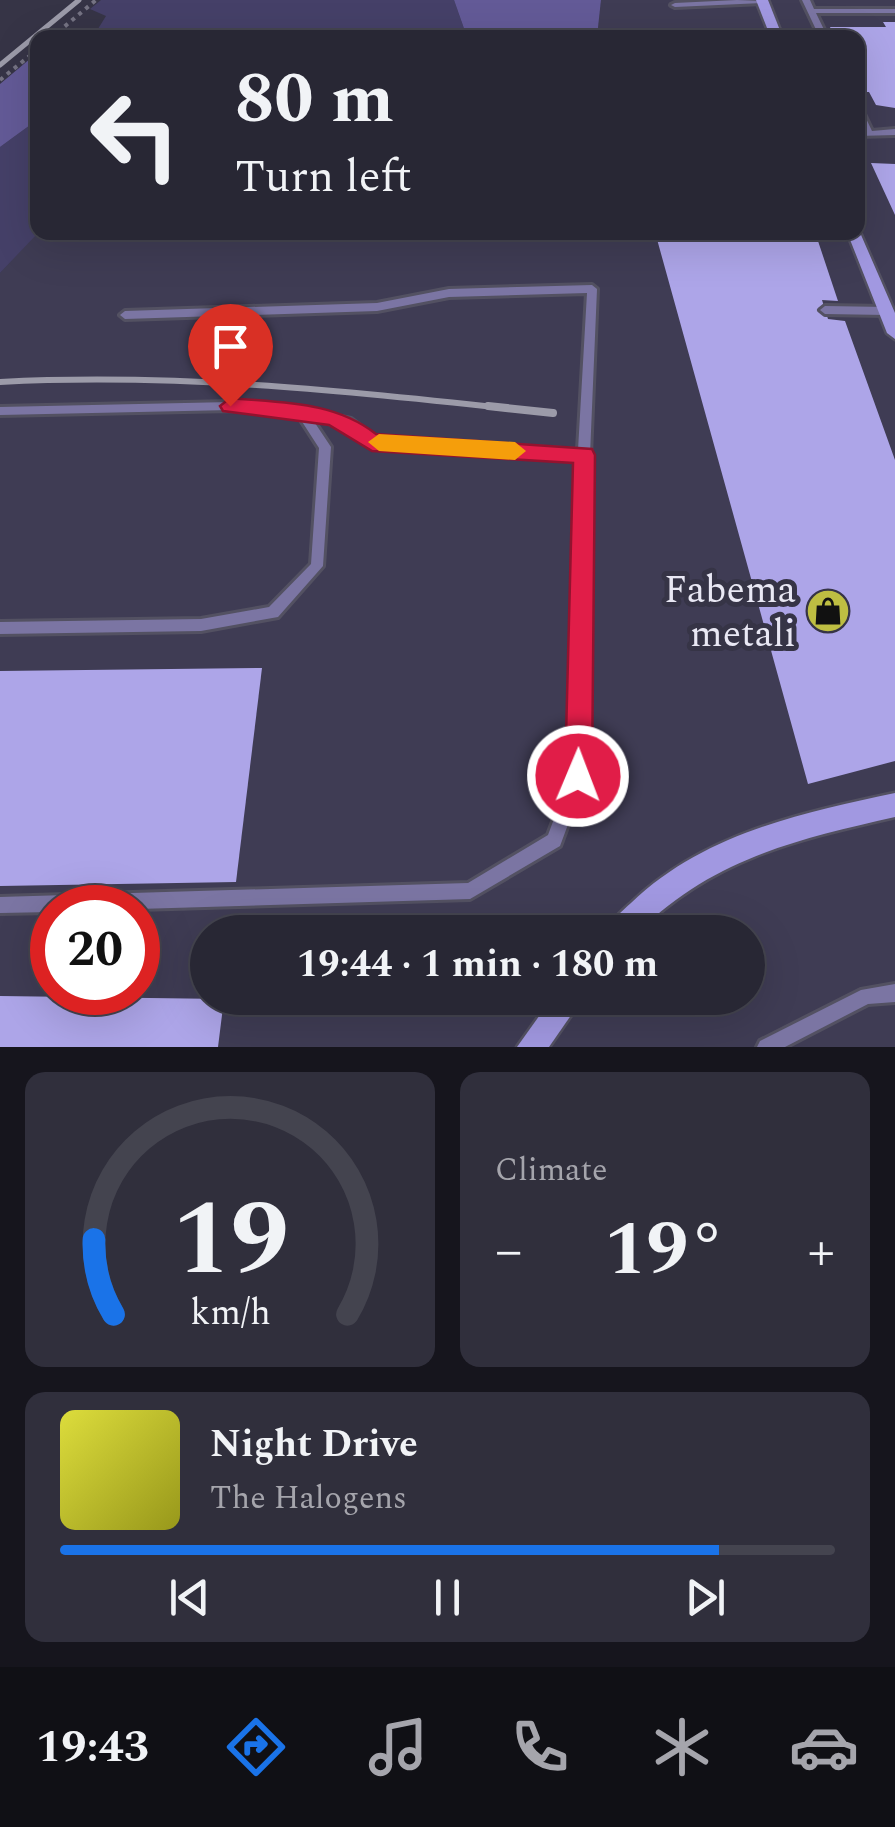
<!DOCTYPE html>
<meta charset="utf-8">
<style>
:root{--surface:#282734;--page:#302f3c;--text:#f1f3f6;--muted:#a5a5ac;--line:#44444f;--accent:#1a73e8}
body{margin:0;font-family:Spectral,serif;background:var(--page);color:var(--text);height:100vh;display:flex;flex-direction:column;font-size:38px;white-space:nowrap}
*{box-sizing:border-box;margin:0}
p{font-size:32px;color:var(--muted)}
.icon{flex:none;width:55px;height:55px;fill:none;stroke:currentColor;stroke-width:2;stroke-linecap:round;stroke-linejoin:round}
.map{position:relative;height:1047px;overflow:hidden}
.details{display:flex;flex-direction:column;gap:25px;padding:25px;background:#16151d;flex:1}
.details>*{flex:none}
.banner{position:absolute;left:30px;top:30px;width:835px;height:210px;border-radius:20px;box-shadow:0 10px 40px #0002,0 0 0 2px var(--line);background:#282734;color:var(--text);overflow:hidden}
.speed{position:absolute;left:30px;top:885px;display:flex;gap:20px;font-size:50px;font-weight:700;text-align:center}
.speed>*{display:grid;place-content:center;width:130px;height:130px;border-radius:50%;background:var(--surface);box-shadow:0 10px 40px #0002,0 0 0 2px var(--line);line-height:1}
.speed .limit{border:15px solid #d22;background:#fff;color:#111}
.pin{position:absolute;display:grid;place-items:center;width:85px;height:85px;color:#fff;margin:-102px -42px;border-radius:50% 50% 50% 0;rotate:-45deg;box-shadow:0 0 10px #0007}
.pin .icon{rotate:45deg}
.me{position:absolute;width:110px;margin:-55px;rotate:1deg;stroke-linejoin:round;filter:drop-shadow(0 0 8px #0008)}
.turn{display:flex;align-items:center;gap:35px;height:210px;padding:0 40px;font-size:45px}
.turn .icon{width:130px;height:130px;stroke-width:2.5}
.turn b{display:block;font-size:70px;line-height:85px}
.big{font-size:75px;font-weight:700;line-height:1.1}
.details .widget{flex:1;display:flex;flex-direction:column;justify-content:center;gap:15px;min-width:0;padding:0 35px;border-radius:20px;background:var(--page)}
.details .dial{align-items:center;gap:0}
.dial svg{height:260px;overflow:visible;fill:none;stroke:var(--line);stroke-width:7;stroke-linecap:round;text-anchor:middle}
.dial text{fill:var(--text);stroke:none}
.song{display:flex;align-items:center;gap:30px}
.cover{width:120px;height:120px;border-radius:15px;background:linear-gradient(135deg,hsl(60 70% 55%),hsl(60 70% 35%))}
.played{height:10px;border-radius:5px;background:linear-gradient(90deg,var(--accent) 85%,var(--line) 85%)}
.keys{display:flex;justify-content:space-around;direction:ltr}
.heat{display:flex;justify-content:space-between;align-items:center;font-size:55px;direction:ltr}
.details .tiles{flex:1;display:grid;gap:25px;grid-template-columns:1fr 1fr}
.widget:last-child{grid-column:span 2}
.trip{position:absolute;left:190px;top:915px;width:575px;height:100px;border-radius:50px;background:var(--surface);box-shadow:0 10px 40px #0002,0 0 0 2px var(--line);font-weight:700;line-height:100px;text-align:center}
.menu{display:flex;height:160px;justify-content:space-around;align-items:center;background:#101015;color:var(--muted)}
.menu .icon{width:70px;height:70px}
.menu .current{color:var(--accent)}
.menu b{font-size:45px;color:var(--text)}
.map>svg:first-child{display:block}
.built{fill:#3f3c54;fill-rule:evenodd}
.green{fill:#454068}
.forest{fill:#635a97}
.building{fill:#ada5e8}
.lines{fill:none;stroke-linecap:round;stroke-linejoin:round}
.lane-casing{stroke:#535162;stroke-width:6}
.secondary-casing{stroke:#535162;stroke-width:5}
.path{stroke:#757383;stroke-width:4;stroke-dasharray:4 5;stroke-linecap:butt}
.lane{fill:#7b75a3;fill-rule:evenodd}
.secondary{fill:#a198e1;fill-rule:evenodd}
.rail-far2{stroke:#9c9ba9;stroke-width:5}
.rail-far1{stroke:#9c9ba9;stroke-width:6}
.rail{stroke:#9c9ba9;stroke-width:8}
.route{fill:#e11d48;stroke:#92132f;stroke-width:2.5}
.slow{fill:#f59e0b}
.labels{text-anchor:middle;stroke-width:10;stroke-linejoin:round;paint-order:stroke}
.poi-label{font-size:38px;fill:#e9e8f4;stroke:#363446;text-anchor:end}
</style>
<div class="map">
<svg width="895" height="1047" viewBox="0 0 895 1047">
<rect width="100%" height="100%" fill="#363446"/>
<!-- built -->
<path class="built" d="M 601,0 L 895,0 L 895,1047 L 0,1047 L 0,273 L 38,232 L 858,232 L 858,38 L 597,37 ZM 52,908 L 138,908 L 138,992 L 52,992 ZM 208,932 L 748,932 L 748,998 L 208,998 Z"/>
<!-- green -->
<g class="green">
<path d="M 101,0 L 454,0 L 467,37 L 93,37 L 106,16 L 90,9 Z"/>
<path d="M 37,120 L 38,233 L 0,273 L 0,147 Z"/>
</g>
<!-- forest -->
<g class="forest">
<path d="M 454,0 L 601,0 L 597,37 L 467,37 Z"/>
<path d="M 37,53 L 37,120 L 0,147 L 0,84 Z"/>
</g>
<!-- building -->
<g class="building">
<path d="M 883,22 L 895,22 L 895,108 L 876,105 L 869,92 L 862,92 L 858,82 L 858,38 L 835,38 L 830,27 L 886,27 Z"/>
<path d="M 871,163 L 895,164 L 895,215 Z"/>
<path d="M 655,232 L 815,232 L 838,301 L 822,300 L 828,319 L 845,321 L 895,460 L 895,761 L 808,784 Z"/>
<path d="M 262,668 L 236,882 L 0,886 L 0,671 Z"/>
<path d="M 0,996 L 224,999 L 218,1047 L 0,1047 Z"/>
</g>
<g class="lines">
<!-- lane casing -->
<g class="lane-casing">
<g id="lane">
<path d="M 737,0 L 766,1 L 762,3 L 675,7 L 671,5 L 675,3 Z"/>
<path d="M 802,0 L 810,0 L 814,9 L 895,9 L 895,13 L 816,13 L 828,38 L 820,38 Z"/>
<path d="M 858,108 L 862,110 L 872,131 L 895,129 L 895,135 L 858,136 L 858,132 L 864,131 L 858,118 Z"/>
<path d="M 592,285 L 597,289 L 590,455 L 586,776 L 560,846 L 470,899 L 138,909 L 52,908 L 52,912 L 0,913 L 0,897 L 468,883 L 548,835 L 570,776 L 578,459 L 372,447 L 344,426 L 313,420 L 331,447 L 323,566 L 278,617 L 201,631 L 0,634 L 0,622 L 201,619 L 269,607 L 311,564 L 319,448 L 299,417 L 284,413 L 231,410 L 0,415 L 0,407 L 231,402 L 284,405 L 351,419 L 375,437 L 578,450 L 587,293 L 449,297 L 377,311 L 125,319 L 120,315 L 125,311 L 377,303 L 449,289 Z"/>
<path d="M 825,306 L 886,307 L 891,311 L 886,315 L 825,314 L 820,310 Z"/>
<path d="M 895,984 L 895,1002 L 868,1004 L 785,1047 L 757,1047 L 760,1041 L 861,990 Z"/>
</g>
</g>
<!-- secondary casing -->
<g class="secondary-casing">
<g id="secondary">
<path d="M 756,0 L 768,0 L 783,38 L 771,38 Z"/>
<path d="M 858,228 L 895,313 L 895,339 L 887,333 L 847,232 L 858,232 Z"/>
<path d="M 895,793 L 895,817 C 795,840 714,858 638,932 L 607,932 C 611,920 621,912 631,903 C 703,834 801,813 895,793 Z"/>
<path d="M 552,998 L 583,998 L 549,1047 L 517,1047 Z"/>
</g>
</g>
<!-- path -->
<g class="path">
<path d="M 51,38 L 96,0"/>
<path d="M 0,80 L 38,49"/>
</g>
<!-- lane -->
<use href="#lane" class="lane"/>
<!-- secondary -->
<use href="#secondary" class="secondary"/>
<!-- rail-far2 -->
<path class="rail-far2" d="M 0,65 L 79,0"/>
<!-- rail-far1 -->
<path class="rail-far1" d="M 0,382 C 172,373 341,390 512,409"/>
<!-- rail -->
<path class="rail" d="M 488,406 L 553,413"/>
</g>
<!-- route -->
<path class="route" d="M 230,398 C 282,403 334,401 376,434 L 592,449 L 595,455 L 592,776 L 588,785 L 578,789 L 569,785 L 565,776 L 573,463 L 372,451 L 329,425 L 223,411 L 220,406 Z"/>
<!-- slow -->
<path class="slow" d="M 379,434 L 515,442 L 526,451 L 515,460 L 379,451 L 368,442 Z"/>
<!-- icons -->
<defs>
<g id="shop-disc" transform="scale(2.25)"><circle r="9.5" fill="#bebe42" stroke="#363446"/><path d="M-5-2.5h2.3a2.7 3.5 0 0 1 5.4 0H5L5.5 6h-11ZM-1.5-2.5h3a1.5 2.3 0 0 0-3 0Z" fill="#111"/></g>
</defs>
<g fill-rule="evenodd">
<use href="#shop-disc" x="828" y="611"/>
</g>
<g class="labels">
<!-- poi labels -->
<g class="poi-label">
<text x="796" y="602">Fabema<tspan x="796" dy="44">metali</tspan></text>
</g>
</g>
</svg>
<div class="speed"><div class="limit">20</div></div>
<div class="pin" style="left:230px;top:406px;background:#d93025"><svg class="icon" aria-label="arrive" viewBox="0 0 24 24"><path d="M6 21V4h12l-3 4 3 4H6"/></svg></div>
<svg class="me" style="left:578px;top:776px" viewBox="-20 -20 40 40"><circle r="17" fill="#e11d48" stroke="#fff" stroke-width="3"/><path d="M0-11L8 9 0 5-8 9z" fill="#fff"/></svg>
<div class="trip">19:44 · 1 min · 180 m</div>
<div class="banner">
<div class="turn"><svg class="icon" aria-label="left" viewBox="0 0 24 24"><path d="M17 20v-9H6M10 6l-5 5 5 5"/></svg><div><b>80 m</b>Turn left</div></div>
</div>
</div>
<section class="details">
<div class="tiles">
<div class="widget dial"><svg viewBox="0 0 100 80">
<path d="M14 69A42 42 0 1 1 86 69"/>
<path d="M14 69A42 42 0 0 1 8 46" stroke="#1a73e8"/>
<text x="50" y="56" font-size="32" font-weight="700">19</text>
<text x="50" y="72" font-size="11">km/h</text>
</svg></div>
<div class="widget"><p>Climate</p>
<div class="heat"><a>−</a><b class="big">19°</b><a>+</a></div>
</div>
<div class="widget">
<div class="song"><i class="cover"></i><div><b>Night Drive</b><p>The Halogens</p></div></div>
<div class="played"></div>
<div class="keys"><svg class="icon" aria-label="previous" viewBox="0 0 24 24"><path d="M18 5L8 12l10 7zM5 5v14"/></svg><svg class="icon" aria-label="pause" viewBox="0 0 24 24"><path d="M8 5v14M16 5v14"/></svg><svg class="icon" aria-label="next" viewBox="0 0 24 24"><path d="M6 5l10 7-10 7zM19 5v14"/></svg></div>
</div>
</div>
</section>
<nav class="menu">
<b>19:43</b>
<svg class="icon current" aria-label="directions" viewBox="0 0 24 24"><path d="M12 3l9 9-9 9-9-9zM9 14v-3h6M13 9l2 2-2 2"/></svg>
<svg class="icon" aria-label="music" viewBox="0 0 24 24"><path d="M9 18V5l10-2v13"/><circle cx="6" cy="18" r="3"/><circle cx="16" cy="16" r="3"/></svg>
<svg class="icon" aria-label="phone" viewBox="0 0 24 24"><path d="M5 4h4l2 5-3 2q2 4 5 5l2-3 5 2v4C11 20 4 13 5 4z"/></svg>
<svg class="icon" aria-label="climate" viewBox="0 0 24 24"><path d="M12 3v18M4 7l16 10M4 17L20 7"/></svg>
<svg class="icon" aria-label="car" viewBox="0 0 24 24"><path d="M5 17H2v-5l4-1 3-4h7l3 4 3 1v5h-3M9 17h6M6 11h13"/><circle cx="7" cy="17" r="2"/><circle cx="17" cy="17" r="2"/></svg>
</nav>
